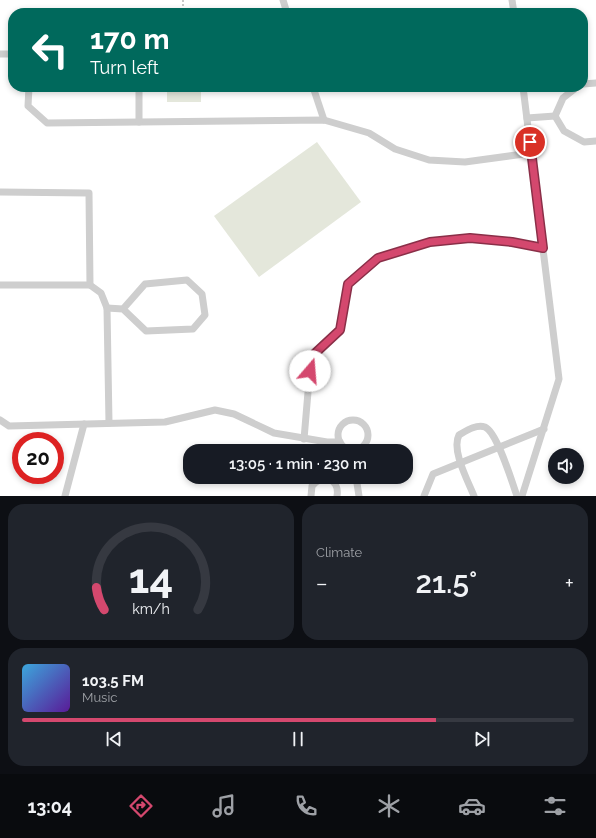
<!DOCTYPE html>
<meta charset="utf-8">
<style>
:root{--surface:#171b24;--page:#20242c;--text:#f1f3f6;--muted:#9ea1a6;--line:#363941;--accent:#d4486e}
body{margin:0;font-family:Raleway,sans-serif;background:var(--page);color:var(--text);height:100vh;display:flex;flex-direction:column;font-size:15px;white-space:nowrap}
*{box-sizing:border-box;margin:0}
p{font-size:13px;color:var(--muted)}
.icon{flex:none;width:22px;height:22px;fill:none;stroke:currentColor;stroke-width:2;stroke-linecap:round;stroke-linejoin:round}
.map{position:relative;height:496px;overflow:hidden}
.details{display:flex;flex-direction:column;gap:8px;padding:8px;background:#0d0f14;flex:1}
.details>*{flex:none}
.guide{position:absolute;left:8px;top:8px;width:580px;height:84px;border-radius:16px;box-shadow:0 2px 6px #0003;background:#00695c;color:#fff;overflow:hidden}
.fabs{position:absolute;left:548px;top:448px;display:grid;gap:8px}
.fabs a{display:grid;place-items:center;width:36px;height:36px;border-radius:50%;background:var(--surface);box-shadow:0 2px 6px #0003;font-size:20px}
.speed{position:absolute;left:12px;top:432px;display:flex;gap:8px;font-size:20px;font-weight:700;text-align:center}
.speed>*{display:grid;place-content:center;width:52px;height:52px;border-radius:50%;background:var(--surface);box-shadow:0 2px 6px #0003;line-height:1}
.speed .limit{border:6px solid #d22;background:#fff;color:#111}
.pin{position:absolute;display:grid;place-items:center;width:34px;height:34px;color:#fff;margin:-17px;border:2px solid #fff;border-radius:50%;box-shadow:0 1px 4px #0007}
.me{position:absolute;width:44px;margin:-22px;rotate:18deg;stroke-linejoin:round;filter:drop-shadow(0 0 3px #0008)}
.turn{display:flex;align-items:center;gap:14px;height:84px;padding:0 16px;font-size:18px}
.turn .icon{width:52px;height:52px;stroke-width:2.5}
.turn b{display:block;font-size:28px;line-height:34px}
.big{font-size:30px;font-weight:600;line-height:1.1}
.details .widget{flex:1;display:flex;flex-direction:column;justify-content:center;gap:6px;min-width:0;padding:0 14px;border-radius:16px;background:var(--page)}
.details .dial{align-items:center;gap:0}
.dial svg{height:104px;overflow:visible;fill:none;stroke:var(--line);stroke-width:7;stroke-linecap:round;text-anchor:middle}
.dial text{fill:var(--text);stroke:none}
.song{display:flex;align-items:center;gap:12px}
.cover{width:48px;height:48px;border-radius:6px;background:linear-gradient(135deg,hsl(200 70% 55%),hsl(270 70% 35%))}
.played{height:4px;border-radius:2px;background:linear-gradient(90deg,var(--accent) 75%,var(--line) 75%)}
.keys{display:flex;justify-content:space-around;direction:ltr}
.heat{display:flex;justify-content:space-between;align-items:center;font-size:22px;direction:ltr}
.details .tiles{flex:1;display:grid;gap:8px;grid-template-columns:1fr 1fr}
.widget:last-child{grid-column:span 2}
.trip{position:absolute;left:183px;top:444px;width:230px;height:40px;border-radius:16px;background:var(--surface);box-shadow:0 2px 6px #0003;font-weight:600;line-height:40px;text-align:center}
.tabs{display:flex;height:64px;justify-content:space-around;align-items:center;background:#090b0e;color:var(--muted)}
.tabs .icon{width:28px;height:28px}
.tabs .on{color:var(--accent)}
.tabs b{font-size:18px;color:var(--text)}
.map>svg:first-child{display:block}
.green{fill:#e4e7db}
.lines{fill:none;stroke-linecap:round;stroke-linejoin:round}
.path{stroke:#c8c8c8;stroke-width:2;stroke-dasharray:2 2;stroke-linecap:butt}
.service{stroke:#cecece;stroke-width:7}
.route-casing{stroke:#8a2f48;stroke-width:10}
.route{stroke:#d4486e;stroke-width:7}
</style>
<div class="map">
<svg width="596" height="496" viewBox="0 0 596 496">
<rect width="100%" height="100%" fill="#fff"/>
<!-- green -->
<g class="green">
<rect x="167" y="87" width="34" height="15"/>
<path d="M 317,142 L 361,202 L 259,277 L 214,216 Z"/>
</g>
<g class="lines">
<!-- path -->
<path class="path" d="M 183,0 L 183,13"/>
<!-- service -->
<g class="service">
<path d="M 283,0 L 287,13"/>
<path d="M 512,0 L 514,13"/>
<path d="M 0,54 L 13,54"/>
<path d="M 583,84 L 596,83"/>
<path d="M 29,87 L 28,106 L 47,123 L 324,120 L 369,133 L 395,149 L 429,160 L 465,162 L 531,153"/>
<path d="M 313,87 L 324,120"/>
<path d="M 555,116 L 564,131 L 584,142 L 596,141"/>
<path d="M 555,116 L 563,98 L 577,87"/>
<path d="M 527,118 L 555,116"/>
<path d="M 139,122 L 139,87"/>
<path d="M 0,192 L 89,193 L 90,285 L 101,293 L 107,308 L 109,423"/>
<path d="M 0,285 L 90,285"/>
<path d="M 107,308 L 123,309 L 146,331 L 193,329 L 205,315 L 202,294 L 187,280 L 145,284 L 123,309"/>
<path d="M 0,420 L 9,426 L 165,422 L 215,410 L 234,414 L 274,433 L 327,442 L 340,442"/>
<circle cx="353" cy="435" r="15"/>
<path d="M 304,439 L 311,357 L 340,330 L 348,283 L 378,258 L 430,242 L 471,238 L 511,242 L 543,248"/>
<path d="M 356,477 L 359,496"/>
<path d="M 65,496 L 84,424"/>
<path d="M 311,496 L 312,486 C 322,473 340,479 337,496"/>
<path d="M 424,496 L 433,474 L 544,429"/>
<path d="M 474,496 C 468,481 451,450 459,435 C 466,431 476,424 485,427 C 497,432 512,482 517,496"/>
<path d="M 522,496 L 559,379 L 523,87"/>
</g>
</g>
<g class="lines">
<!-- route casing -->
<g class="route-casing">
<path id="route" d="M 310,371 L 311,357 L 340,330 L 348,284 L 378,258 L 430,242 L 470,238 L 512,242 L 543,248 L 530,142"/>
</g>
<!-- route -->
<use href="#route" class="route"/>
</g>
</svg>
<div class="fabs">
<a><svg class="icon" aria-label="sound" viewBox="0 0 24 24"><path d="M4 9h4l5-4v14l-5-4H4zM17 9q2 3 0 6"/></svg></a>
</div>
<div class="speed"><div class="limit">20</div></div>
<div class="pin" style="left:530px;top:142px;background:#d93025"><svg class="icon" aria-label="arrive" viewBox="0 0 24 24"><path d="M6 21V4h12l-3 4 3 4H6"/></svg></div>
<svg class="me" style="left:310px;top:371px" viewBox="-20 -20 40 40"><circle r="19" fill="#fff"/><path d="M0-13L10 11 0 6-10 11z" fill="#d4486e"/></svg>
<div class="trip">13:05 · 1 min · 230 m</div>
<div class="guide">
<div class="turn"><svg class="icon" aria-label="left" viewBox="0 0 24 24"><path d="M17 20v-9H6M10 6l-5 5 5 5"/></svg><div><b>170 m</b>Turn left</div></div>
</div>
</div>
<section class="details">
<div class="tiles">
<div class="widget dial"><svg viewBox="0 0 100 80">
<path d="M14 69A42 42 0 1 1 86 69"/>
<path d="M14 69A42 42 0 0 1 8 52" stroke="#d4486e"/>
<text x="50" y="56" font-size="32" font-weight="700">14</text>
<text x="50" y="72" font-size="11">km/h</text>
</svg></div>
<div class="widget"><p>Climate</p>
<div class="heat"><a>−</a><b class="big">21.5°</b><a>+</a></div>
</div>
<div class="widget">
<div class="song"><i class="cover"></i><div><b>103.5 FM</b><p>Music</p></div></div>
<div class="played"></div>
<div class="keys"><svg class="icon" aria-label="previous" viewBox="0 0 24 24"><path d="M18 5L8 12l10 7zM5 5v14"/></svg><svg class="icon" aria-label="pause" viewBox="0 0 24 24"><path d="M8 5v14M16 5v14"/></svg><svg class="icon" aria-label="next" viewBox="0 0 24 24"><path d="M6 5l10 7-10 7zM19 5v14"/></svg></div>
</div>
</div>
</section>
<nav class="tabs">
<b>13:04</b>
<svg class="icon on" aria-label="directions" viewBox="0 0 24 24"><path d="M12 3l9 9-9 9-9-9zM9 14v-3h6M13 9l2 2-2 2"/></svg>
<svg class="icon" aria-label="music" viewBox="0 0 24 24"><path d="M9 18V5l10-2v13"/><circle cx="6" cy="18" r="3"/><circle cx="16" cy="16" r="3"/></svg>
<svg class="icon" aria-label="phone" viewBox="0 0 24 24"><path d="M5 4h4l2 5-3 2q2 4 5 5l2-3 5 2v4C11 20 4 13 5 4z"/></svg>
<svg class="icon" aria-label="climate" viewBox="0 0 24 24"><path d="M12 3v18M4 7l16 10M4 17L20 7"/></svg>
<svg class="icon" aria-label="car" viewBox="0 0 24 24"><path d="M5 17H2v-5l4-1 3-4h7l3 4 3 1v5h-3M9 17h6M6 11h13"/><circle cx="7" cy="17" r="2"/><circle cx="17" cy="17" r="2"/></svg>
<svg class="icon" aria-label="filters" viewBox="0 0 24 24"><path d="M4 7h16M4 17h16"/><circle cx="9" cy="7" r="2"/><circle cx="15" cy="17" r="2"/></svg>
</nav>
